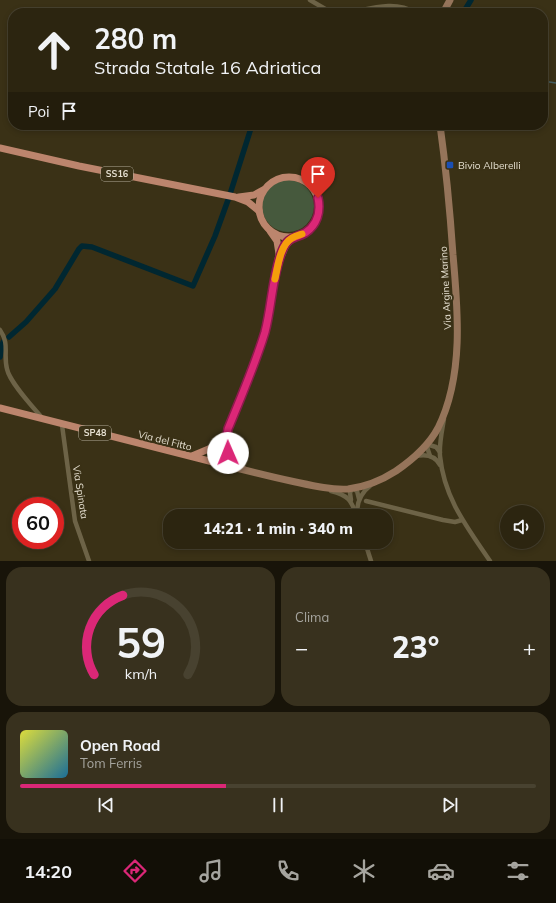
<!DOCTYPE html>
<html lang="it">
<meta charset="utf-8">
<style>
:root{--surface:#2c2510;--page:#38311e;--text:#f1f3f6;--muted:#a6a59f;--line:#484230;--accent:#db2777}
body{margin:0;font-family:Mulish,sans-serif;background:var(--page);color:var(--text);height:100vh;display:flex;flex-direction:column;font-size:15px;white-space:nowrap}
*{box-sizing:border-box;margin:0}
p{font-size:13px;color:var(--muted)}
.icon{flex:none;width:22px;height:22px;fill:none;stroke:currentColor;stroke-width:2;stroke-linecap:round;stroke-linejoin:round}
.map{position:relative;height:561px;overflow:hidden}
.details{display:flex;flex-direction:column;gap:6px;padding:6px;background:#181409;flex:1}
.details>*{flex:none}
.banner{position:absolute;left:8px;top:8px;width:540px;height:122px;border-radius:16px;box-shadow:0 2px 6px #0003,0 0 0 1px var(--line);background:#2c2510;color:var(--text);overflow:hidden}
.buttons{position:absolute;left:500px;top:505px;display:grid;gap:8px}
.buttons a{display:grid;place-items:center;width:44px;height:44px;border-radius:50%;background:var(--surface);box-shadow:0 2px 6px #0003,0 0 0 1px var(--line);font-size:20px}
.speed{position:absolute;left:12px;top:497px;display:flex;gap:8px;font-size:20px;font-weight:700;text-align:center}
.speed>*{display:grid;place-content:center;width:52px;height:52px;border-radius:50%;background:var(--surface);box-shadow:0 2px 6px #0003,0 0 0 1px var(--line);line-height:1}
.speed .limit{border:6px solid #d22;background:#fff;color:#111}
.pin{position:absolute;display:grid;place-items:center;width:34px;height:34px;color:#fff;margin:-41px -17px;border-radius:50% 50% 50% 0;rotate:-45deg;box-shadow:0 0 4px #0007}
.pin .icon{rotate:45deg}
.me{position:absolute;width:44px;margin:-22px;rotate:359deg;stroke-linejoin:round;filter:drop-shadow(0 0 3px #0008)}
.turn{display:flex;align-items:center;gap:14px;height:84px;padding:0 20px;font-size:18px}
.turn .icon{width:52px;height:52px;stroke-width:2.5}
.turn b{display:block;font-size:28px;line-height:34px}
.then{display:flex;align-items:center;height:38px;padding:0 20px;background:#0003;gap:8px;font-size:15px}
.big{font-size:30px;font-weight:800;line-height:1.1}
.details .tile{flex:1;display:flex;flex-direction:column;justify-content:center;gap:6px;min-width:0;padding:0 14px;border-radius:16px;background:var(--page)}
.details .dial{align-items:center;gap:0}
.dial svg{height:104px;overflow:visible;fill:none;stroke:var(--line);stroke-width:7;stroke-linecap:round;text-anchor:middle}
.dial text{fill:var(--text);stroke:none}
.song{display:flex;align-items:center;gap:12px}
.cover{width:48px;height:48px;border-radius:6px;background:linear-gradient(135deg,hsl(60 70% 55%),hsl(200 70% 35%))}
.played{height:4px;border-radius:2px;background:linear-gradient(90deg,var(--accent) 40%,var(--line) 40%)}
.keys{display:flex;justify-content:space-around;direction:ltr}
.heat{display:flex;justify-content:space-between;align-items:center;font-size:22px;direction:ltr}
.details .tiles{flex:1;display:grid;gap:6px;grid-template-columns:1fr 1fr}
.tile:last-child{grid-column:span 2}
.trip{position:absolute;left:163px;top:509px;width:230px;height:40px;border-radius:16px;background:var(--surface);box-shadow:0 2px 6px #0003,0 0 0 1px var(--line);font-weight:800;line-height:40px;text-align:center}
.menu{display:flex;height:64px;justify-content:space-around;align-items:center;background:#120f06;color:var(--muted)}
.menu .icon{width:28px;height:28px}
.menu .selected{color:var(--accent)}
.menu b{font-size:18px;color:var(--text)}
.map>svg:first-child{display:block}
.green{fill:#46593d}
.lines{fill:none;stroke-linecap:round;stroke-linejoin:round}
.stream{stroke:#455e61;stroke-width:1.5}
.canal{stroke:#002731;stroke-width:5.5}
.street{stroke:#6d6347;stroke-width:4.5}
.secondary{stroke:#95745a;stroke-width:7}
.primary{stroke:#bc856d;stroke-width:7}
.route-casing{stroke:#8e194d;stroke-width:10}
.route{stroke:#db2777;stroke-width:7}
.slow{stroke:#f59e0b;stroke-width:7}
.transit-dot{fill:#1a4fb4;stroke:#3a3116;stroke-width:1.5}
.labels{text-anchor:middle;stroke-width:4;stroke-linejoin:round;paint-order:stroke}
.shield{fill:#3a3116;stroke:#b2ac99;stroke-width:1}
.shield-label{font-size:9px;font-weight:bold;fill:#e6e0d1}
.poi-label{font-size:10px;fill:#e6e0d1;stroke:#3a3116;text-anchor:start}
.street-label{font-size:10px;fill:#e6e0d1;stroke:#3a3116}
</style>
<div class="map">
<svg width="556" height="561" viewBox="0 0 556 561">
<rect width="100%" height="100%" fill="#3a3116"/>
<!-- green -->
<circle class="green" cx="288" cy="206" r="26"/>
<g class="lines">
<!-- stream -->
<path class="stream" d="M 543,81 L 556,83"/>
<!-- canal -->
<g class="canal">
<path d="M 463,13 L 471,0"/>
<path d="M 231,191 L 252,125"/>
<path d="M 9,337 L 26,322 L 55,289 L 79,249 L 82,246 L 92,247 L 193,286 L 215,236 L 228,200"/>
<path d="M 0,357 L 3,342"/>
</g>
<!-- street -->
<g class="street">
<path d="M 310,0 L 327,10 L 346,13"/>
<path d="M 349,13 C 373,8 395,0 416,13"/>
<path d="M 0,330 C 10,344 3,354 7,369 C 10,383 33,407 43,419"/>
<path d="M 444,419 C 442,431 439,444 440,456 C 444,498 467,527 490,561"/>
<path d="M 62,425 L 75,521 L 89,561"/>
<path d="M 416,456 C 426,454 435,455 440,465"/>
<path d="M 430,456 L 426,444 L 436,447 L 440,452"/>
<path d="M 331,491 C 348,495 351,500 357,516"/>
<path d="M 351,500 L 350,493 L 352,488 L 357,491 L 359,499"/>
<path d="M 366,501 L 443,520 L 455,522 L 462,520"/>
<path d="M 357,512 C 357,501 362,492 371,485"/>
<path d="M 365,542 L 371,561"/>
</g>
<!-- secondary -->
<g class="secondary">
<path d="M 443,13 L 450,0"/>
<path d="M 228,451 L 233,459 L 243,469"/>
<path d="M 221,464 C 244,470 268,476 291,481 C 310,485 329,490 348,489 C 365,487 382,480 396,471 C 412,460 429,445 438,428 C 464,376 458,310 453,255 C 450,211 446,168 440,125"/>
</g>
<!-- primary -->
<g class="primary">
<path d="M 0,148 L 79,166 L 235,197 L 248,202 L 259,211"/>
<circle cx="289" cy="207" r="30"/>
<path d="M 239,197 L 254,195 L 263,190"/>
<path d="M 281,257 L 286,245 L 294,237"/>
<path d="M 0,408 L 221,464"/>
<path d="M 192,456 L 211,448 L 223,436"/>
<path d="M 221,464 L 219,455 L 220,449 L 259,349 L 267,325 L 279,254 L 277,241 L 270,231"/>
<path d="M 221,464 C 232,452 225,450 226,437"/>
</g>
</g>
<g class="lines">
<!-- route casing -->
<g class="route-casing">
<path id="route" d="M 228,453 L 226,441 L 228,429 C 241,397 255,365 265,332 C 272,305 272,277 282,251 C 288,236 294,239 305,233 C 317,225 321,212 318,198"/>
</g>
<!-- route -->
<use href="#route" class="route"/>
<!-- slow -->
<path class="slow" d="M 275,279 C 278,266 280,245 292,238 C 295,236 299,235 302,234"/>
</g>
<!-- markers -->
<rect class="transit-dot" x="446" y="161" width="8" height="8" rx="2"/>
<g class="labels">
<!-- shield labels -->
<g class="shield">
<rect x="101" y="167" width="32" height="14" rx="3"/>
<rect x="79" y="426" width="32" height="14" rx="3"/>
</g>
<g class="shield-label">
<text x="117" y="177">SS16</text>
<text x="95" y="436">SP48</text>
</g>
<!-- poi labels -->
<g class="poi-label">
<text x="458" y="169">Bivio Alberelli</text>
</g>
<!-- street labels -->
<g class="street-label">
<text transform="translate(445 288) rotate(-93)" y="4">Via Argine Marino</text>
<text transform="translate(165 440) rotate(14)" y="4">Via del Fitto</text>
<text transform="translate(81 492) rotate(81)" y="4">Via Spinata</text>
</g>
</g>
</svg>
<div class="buttons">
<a><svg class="icon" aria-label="sound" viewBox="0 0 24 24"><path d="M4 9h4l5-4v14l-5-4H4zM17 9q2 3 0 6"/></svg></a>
</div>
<div class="speed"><div class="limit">60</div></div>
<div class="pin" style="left:318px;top:198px;background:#d93025"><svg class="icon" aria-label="arrive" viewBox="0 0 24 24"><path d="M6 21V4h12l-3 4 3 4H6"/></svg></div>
<svg class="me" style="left:228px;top:453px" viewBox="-20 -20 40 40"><circle r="19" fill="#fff"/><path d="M0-13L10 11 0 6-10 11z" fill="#db2777"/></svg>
<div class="trip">14:21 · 1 min · 340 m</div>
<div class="banner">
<div class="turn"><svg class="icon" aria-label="ahead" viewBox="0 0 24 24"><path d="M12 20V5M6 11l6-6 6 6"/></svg><div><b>280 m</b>Strada Statale 16 Adriatica</div></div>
<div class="then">Poi<svg class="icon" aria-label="arrive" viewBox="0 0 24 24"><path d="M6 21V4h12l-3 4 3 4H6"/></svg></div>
</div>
</div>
<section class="details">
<div class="tiles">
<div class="tile dial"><svg viewBox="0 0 100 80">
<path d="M14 69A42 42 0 1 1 86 69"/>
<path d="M14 69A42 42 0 0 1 36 8" stroke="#db2777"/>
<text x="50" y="56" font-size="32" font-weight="700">59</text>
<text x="50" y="72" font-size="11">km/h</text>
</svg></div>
<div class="tile"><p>Clima</p>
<div class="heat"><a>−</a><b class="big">23°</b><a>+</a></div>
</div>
<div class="tile">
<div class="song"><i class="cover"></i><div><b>Open Road</b><p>Tom Ferris</p></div></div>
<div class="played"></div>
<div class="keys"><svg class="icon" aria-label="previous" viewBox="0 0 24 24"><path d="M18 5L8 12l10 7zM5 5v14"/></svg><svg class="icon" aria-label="pause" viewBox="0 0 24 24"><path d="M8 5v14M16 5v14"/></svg><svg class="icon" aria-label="next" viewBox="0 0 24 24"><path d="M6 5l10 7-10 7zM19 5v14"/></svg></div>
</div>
</div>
</section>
<nav class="menu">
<b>14:20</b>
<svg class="icon selected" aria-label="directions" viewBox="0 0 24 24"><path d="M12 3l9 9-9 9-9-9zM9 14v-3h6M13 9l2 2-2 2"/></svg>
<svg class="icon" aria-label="music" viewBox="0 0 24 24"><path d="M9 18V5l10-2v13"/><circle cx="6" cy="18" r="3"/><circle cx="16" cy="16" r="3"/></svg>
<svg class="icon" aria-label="phone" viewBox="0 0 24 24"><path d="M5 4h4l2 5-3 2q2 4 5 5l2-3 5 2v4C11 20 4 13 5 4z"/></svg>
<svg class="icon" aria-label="climate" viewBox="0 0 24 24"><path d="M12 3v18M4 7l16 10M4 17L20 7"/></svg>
<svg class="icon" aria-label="car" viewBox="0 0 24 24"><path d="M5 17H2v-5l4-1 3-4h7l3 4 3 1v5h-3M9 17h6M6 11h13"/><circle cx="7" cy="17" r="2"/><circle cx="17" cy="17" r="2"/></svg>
<svg class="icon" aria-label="filters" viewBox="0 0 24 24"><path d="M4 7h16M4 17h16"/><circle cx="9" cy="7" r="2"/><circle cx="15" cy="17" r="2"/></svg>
</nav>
